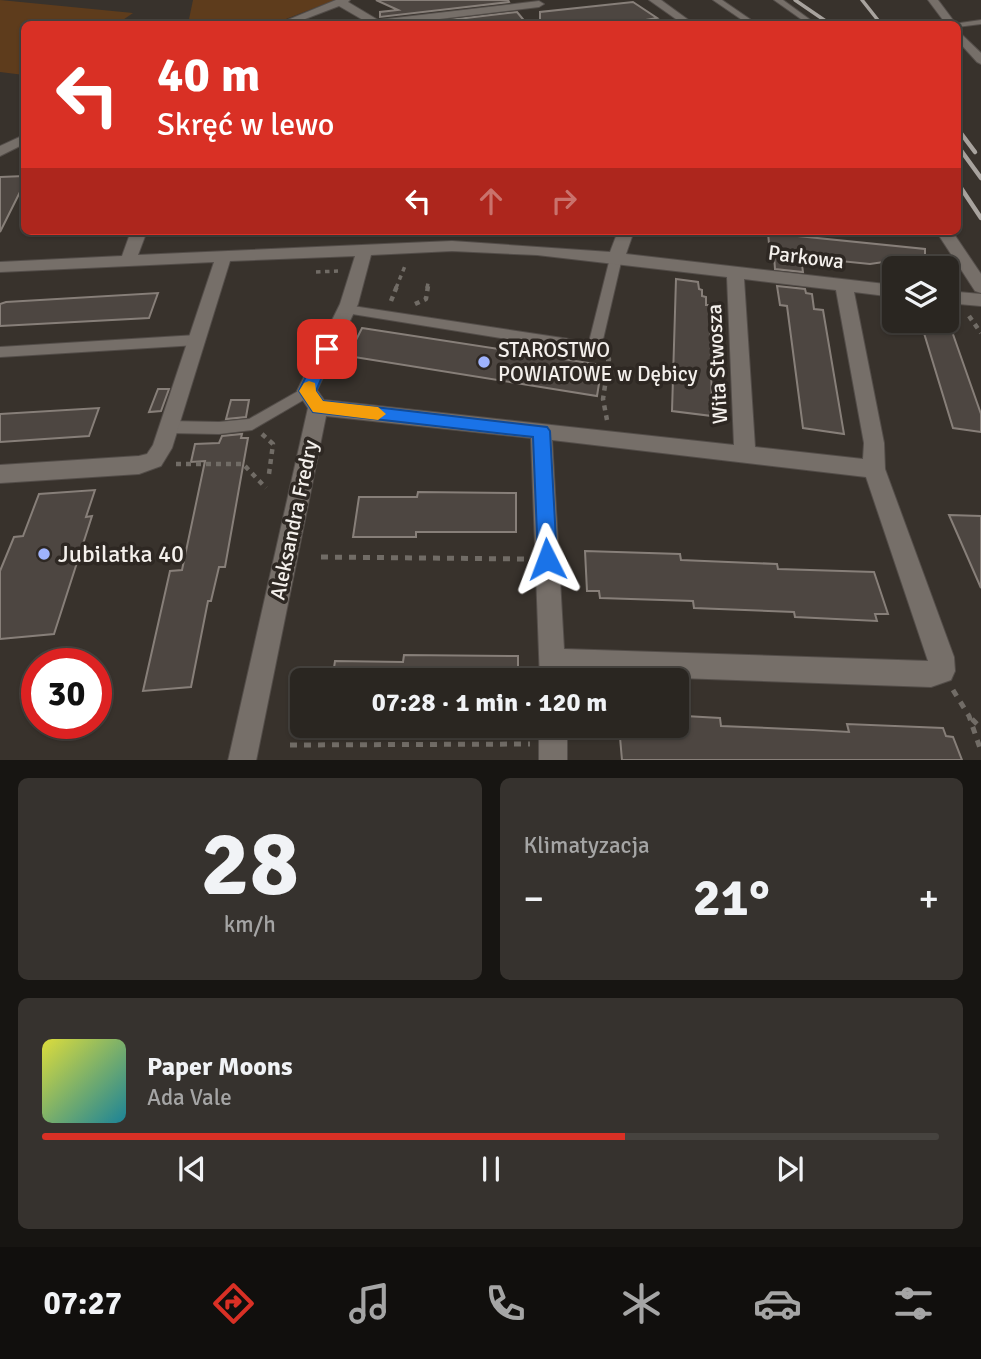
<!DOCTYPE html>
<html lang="pl">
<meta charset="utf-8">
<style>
:root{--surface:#2a2621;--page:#36322e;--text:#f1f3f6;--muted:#a5a5a5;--line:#46433f;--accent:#d93025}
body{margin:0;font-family:Signika,sans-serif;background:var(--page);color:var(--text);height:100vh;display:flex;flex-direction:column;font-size:26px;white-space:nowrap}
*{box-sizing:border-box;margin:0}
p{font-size:23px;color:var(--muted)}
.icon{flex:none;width:38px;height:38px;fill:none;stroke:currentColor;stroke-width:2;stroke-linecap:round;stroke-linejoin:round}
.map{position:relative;height:760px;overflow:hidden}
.panel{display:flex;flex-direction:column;gap:18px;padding:18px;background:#171512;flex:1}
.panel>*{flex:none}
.hud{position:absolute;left:21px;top:21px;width:940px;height:214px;border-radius:10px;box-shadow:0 2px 5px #0004,0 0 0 2px var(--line);background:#d93025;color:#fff;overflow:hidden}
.fabs{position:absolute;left:882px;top:256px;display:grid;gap:14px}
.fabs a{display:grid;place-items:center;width:77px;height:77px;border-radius:10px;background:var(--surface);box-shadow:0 2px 5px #0004,0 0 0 2px var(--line);font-size:35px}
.speed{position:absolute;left:21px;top:648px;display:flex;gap:14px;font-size:35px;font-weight:700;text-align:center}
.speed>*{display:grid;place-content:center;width:91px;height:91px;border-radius:50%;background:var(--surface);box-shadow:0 2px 5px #0004,0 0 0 2px var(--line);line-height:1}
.speed .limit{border:10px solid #d22;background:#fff;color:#111}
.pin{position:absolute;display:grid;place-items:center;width:60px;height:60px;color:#fff;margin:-30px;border-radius:14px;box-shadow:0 4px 10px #0006}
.me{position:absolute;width:77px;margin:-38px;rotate:357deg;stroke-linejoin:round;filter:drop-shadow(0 0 5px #0008)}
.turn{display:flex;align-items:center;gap:24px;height:147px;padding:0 21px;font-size:32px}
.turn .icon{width:91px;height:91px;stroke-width:2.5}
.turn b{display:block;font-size:49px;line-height:60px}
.lanes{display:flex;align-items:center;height:66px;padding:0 21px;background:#0003;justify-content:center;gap:35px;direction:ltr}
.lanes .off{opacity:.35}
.big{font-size:52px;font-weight:700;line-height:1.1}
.panel .card{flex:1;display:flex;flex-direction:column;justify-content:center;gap:10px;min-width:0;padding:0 24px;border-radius:10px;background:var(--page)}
.panel .dial{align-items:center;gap:0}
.dial b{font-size:91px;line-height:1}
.song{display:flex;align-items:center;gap:21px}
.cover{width:84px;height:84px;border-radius:10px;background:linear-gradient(135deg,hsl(60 70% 55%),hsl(190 70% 35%))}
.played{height:7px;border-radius:4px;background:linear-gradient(90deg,var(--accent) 65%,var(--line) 65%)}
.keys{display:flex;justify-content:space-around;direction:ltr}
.heat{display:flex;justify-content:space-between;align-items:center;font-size:38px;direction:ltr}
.panel .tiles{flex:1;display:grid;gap:18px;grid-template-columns:1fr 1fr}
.card:last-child{grid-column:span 2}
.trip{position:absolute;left:290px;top:668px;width:399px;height:70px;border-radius:10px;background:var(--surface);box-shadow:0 2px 5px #0004,0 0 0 2px var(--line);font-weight:700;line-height:70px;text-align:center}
.tabs{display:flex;height:112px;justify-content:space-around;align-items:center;background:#110f0d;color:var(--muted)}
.tabs .icon{width:49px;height:49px}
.tabs .current{color:var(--accent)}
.tabs b{font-size:32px;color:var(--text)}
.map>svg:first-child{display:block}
.green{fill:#5e3c1c}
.building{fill:#4d4641;stroke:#877f79;stroke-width:2}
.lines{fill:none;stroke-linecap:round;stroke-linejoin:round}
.service-casing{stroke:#534d49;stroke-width:2}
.minor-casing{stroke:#534d49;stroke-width:2}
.tertiary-casing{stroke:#534d49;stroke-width:2}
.path-far2{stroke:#716c66;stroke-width:3.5;stroke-dasharray:4.5 4.5;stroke-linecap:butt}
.path-far1{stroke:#716c66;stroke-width:4.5;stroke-dasharray:5 5;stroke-linecap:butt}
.path{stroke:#716c66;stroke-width:5;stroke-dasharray:7 7;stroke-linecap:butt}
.service{fill:#766f69;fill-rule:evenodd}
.minor{fill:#766f69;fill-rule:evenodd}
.tertiary{fill:#766f69;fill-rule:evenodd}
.rail-far1{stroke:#a8a39e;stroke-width:3.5}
.rail{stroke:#a8a39e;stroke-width:4.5}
.route{fill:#1a73e8;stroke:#114b97;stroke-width:2}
.slow{fill:#f59e0b}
.poi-dot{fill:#9fb3fd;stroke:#2e2823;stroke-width:2.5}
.labels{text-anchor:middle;stroke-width:7;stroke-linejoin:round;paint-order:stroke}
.street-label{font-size:21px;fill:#f4f0ec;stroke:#2e2823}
.poi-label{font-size:21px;fill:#f4f0ec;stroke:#2e2823;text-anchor:start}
.near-poi-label{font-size:24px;fill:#f4f0ec;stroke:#2e2823;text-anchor:start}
</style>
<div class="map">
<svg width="981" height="761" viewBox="0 0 981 761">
<rect width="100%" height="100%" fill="#38322c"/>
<!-- green -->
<g class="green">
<path d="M 0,0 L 133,13 L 117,24 L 24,24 L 24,75 L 0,72 Z"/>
<path d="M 193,0 L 335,0 L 273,24 L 188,24 Z"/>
</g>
<!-- building -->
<g class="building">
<path d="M 376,0 L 508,0 L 509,2 L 380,17 L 380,12 L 398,10 Z"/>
<path d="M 633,2 L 657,18 L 623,24 L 540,24 L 540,12 Z"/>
<path d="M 517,12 L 527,24 L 416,24 Z"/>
<path d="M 24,176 L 24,184 L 0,232 L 0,177 Z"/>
<path d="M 768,233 L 925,249 L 925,256 L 870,264 L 801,257 L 803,272 L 775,269 L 774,255 L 770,254 Z"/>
<path d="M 676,279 L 698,282 L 699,289 L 702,290 L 702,296 L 706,297 L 706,305 L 710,305 L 712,416 L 672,411 Z"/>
<path d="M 777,286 L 805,289 L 806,293 L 812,294 L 814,309 L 823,310 L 844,434 L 803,428 L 787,306 L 780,305 Z"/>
<path d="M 158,293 L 149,318 L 0,326 L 0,304 L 6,302 Z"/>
<path d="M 920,320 L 948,320 L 981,414 L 981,432 L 953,428 Z"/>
<path d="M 362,328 L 602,365 L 597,396 L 348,356 Z"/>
<path d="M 158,389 L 169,389 L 161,411 L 149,412 Z"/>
<path d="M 231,400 L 249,400 L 246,417 L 226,419 Z"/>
<path d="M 99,408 L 89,436 L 0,442 L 0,414 Z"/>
<path d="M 242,434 L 241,438 L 248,438 L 225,567 L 219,567 L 211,601 L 208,601 L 191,687 L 143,691 L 170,571 L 182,570 L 205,461 L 191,462 L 195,444 L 219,443 L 222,436 Z"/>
<path d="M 95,490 L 86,517 L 92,516 L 54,634 L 0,639 L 0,571 L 14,537 L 23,536 L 39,494 Z"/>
<path d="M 418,492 L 516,493 L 516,532 L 416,532 L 416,537 L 353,537 L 359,497 L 417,497 Z"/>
<path d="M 949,515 L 981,516 L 981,588 L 960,540 Z"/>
<path d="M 585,551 L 680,554 L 681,560 L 777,564 L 778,569 L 874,572 L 888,614 L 875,614 L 877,621 L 795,617 L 794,612 L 694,608 L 693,601 L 600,598 L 599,591 L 587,591 Z"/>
<path d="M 404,655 L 518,656 L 518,681 L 332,681 L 335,661 L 403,662 Z"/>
<path d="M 685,716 L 720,718 L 721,726 L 813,730 L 849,732 L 847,724 L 943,728 L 946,736 L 953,737 L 962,760 L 622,760 L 619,726 L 677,726 L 686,725 Z"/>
</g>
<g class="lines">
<!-- service casing -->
<g class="service-casing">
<g id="service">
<path d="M 713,0 L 722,0 L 757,24 L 748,24 Z"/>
<path d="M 774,0 L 783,0 L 816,24 L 808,24 Z"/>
<path d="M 981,20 L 981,24 L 957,27 L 957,24 L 953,24 Z"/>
<path d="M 616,254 L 622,258 L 601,348 L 594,353 L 346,313 L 340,309 L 346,305 L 589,342 L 610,258 Z"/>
<path d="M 197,335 L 204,340 L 197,345 L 0,357 L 0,347 Z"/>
<path d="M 307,386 L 312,387 L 314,391 L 312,395 L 252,430 L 219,434 L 169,433 L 164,431 L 162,427 L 164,423 L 169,421 L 219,422 L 249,419 Z"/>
</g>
</g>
<!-- minor casing -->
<g class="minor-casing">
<g id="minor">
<path d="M 336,0 L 350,0 L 348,2 L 378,20 L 539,1 L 544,4 L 539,7 L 398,24 L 370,24 L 339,6 L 292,24 L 278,24 Z"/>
<path d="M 928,0 L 938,0 L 956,24 L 946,24 Z"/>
<path d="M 957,30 L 981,53 L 981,64 L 977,62 L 957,40 Z"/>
<path d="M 24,135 L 24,144 L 0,156 L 0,146 Z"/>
<path d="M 131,231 L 147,231 L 138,255 L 452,241 L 610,252 L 618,231 L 634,231 L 626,254 L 894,285 L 894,297 L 854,292 L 884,443 L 885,469 L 954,657 L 955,671 L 951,680 L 931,687 L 566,674 L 566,681 L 540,681 L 531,438 L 326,416 L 256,761 L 228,761 L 308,408 L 297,391 L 340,304 L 355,256 L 230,261 L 172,448 L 161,466 L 139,474 L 0,483 L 0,465 L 139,456 L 147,454 L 153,445 L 214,262 L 0,272 L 0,262 L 122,256 ZM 452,251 L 537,255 L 727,277 L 734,445 L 324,400 L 317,390 L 358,304 L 371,255 ZM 744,279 L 836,290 L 864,443 L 863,459 L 755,447 ZM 552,440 L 866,477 L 928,661 L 564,649 Z"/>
<path d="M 947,291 L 981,294 L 981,306 L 947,303 Z"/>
<rect x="539" y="726" width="28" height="35"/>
</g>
</g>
<!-- tertiary casing -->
<g class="tertiary-casing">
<g id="tertiary">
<path d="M 649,0 L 661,0 L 694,24 L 683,24 Z"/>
<path d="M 936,231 L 952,231 L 981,274 L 981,293 L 975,291 Z"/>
</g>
</g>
<!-- path-far2 -->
<g class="path-far2">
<path d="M 316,272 L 338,271"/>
<path d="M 396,288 L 405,266"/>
<path d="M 427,288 L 428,283"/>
</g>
<!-- path-far1 -->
<g class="path-far1">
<path d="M 391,301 L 397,286"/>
<path d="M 415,304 L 426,299 L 428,286"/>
<path d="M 969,316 L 981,333"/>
<path d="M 606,359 L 609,359 L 603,399 L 607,420"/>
<path d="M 262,434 L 273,444 L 269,474"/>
<path d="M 176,464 L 243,464 L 266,488"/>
</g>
<!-- path -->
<g class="path">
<path d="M 321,557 L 526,559"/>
<path d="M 953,690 L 969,716 L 981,751"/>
<path d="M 972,719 L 981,728"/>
<path d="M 290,745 L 530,744"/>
</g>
<!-- service -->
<use href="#service" class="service"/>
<!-- minor -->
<use href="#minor" class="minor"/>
<!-- tertiary -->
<use href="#tertiary" class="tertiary"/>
<!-- rail-far1 -->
<g class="rail-far1">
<path d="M 795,0 L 830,24"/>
<path d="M 862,0 L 881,24"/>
</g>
<!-- rail -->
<g class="rail">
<path d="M 957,128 L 975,152"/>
<path d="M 957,145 L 981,178"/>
<path d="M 957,182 L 981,218"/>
</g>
</g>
<!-- route -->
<path class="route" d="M 327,343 L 334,349 L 316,391 L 323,401 L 547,427 L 550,431 L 557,559 L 554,565 L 547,568 L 541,565 L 538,559 L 533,437 L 313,412 L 299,391 L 319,349 Z"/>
<!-- slow -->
<path class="slow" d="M 309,381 L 315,383 L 316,391 L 323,401 L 378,407 L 386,414 L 378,420 L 313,412 L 299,391 L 304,383 Z"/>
<!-- markers -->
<g class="poi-dot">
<circle cx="484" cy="362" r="7"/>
<circle cx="44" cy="554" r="7"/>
</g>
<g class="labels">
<!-- street labels -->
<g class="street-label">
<text transform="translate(806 257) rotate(7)" y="7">Parkowa</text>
<text transform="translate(717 364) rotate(-93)" y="7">Wita Stwosza</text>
<text transform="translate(294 520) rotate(-78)" y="7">Aleksandra Fredry</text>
</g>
<!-- poi labels -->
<g class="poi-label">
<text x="498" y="357">STAROSTWO<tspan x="498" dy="24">POWIATOWE w Dębicy</tspan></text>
</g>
<!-- near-poi labels -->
<g class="near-poi-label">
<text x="58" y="562">Jubilatka 40</text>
</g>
</g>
</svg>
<div class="fabs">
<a><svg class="icon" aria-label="layers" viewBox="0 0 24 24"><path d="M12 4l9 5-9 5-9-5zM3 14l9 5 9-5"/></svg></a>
</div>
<div class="speed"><div class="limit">30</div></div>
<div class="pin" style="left:327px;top:349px;background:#d93025"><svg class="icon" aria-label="arrive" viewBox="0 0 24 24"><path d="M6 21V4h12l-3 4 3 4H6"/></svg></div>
<svg class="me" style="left:547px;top:559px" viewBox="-20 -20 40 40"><path d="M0-17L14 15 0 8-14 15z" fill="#1a73e8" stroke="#fff" stroke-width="4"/></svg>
<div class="trip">07:28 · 1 min · 120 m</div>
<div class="hud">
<div class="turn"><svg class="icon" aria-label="left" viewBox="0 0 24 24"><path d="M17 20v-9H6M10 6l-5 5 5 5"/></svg><div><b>40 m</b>Skręć w lewo</div></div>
<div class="lanes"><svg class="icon" aria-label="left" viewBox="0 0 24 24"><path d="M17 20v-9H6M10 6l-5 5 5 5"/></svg><svg class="icon off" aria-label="ahead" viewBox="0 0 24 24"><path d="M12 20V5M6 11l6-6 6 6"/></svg><svg class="icon off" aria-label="right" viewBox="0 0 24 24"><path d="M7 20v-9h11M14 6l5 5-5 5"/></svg></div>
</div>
</div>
<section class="panel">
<div class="tiles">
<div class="card dial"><b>28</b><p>km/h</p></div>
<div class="card"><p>Klimatyzacja</p>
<div class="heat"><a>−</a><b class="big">21°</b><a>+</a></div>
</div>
<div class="card">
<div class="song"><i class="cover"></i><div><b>Paper Moons</b><p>Ada Vale</p></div></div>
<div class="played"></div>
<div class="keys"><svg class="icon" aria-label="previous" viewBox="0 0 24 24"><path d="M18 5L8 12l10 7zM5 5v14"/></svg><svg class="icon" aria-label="pause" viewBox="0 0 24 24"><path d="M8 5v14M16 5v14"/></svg><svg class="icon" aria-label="next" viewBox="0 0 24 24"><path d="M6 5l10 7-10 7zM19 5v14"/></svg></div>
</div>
</div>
</section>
<nav class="tabs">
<b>07:27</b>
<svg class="icon current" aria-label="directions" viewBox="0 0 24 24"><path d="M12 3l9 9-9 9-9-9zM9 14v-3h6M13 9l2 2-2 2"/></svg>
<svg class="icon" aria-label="music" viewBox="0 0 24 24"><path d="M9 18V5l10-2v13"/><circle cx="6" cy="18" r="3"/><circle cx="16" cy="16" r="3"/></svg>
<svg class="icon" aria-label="phone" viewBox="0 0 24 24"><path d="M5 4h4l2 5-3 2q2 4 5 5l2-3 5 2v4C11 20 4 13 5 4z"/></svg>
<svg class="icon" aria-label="climate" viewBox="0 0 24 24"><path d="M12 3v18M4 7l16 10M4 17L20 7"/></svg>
<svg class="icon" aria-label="car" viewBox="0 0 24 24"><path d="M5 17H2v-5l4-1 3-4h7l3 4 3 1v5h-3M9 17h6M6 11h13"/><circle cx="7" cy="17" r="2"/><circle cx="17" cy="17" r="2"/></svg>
<svg class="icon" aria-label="filters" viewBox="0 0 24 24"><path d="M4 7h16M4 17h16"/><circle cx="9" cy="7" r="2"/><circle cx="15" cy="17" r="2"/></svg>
</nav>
